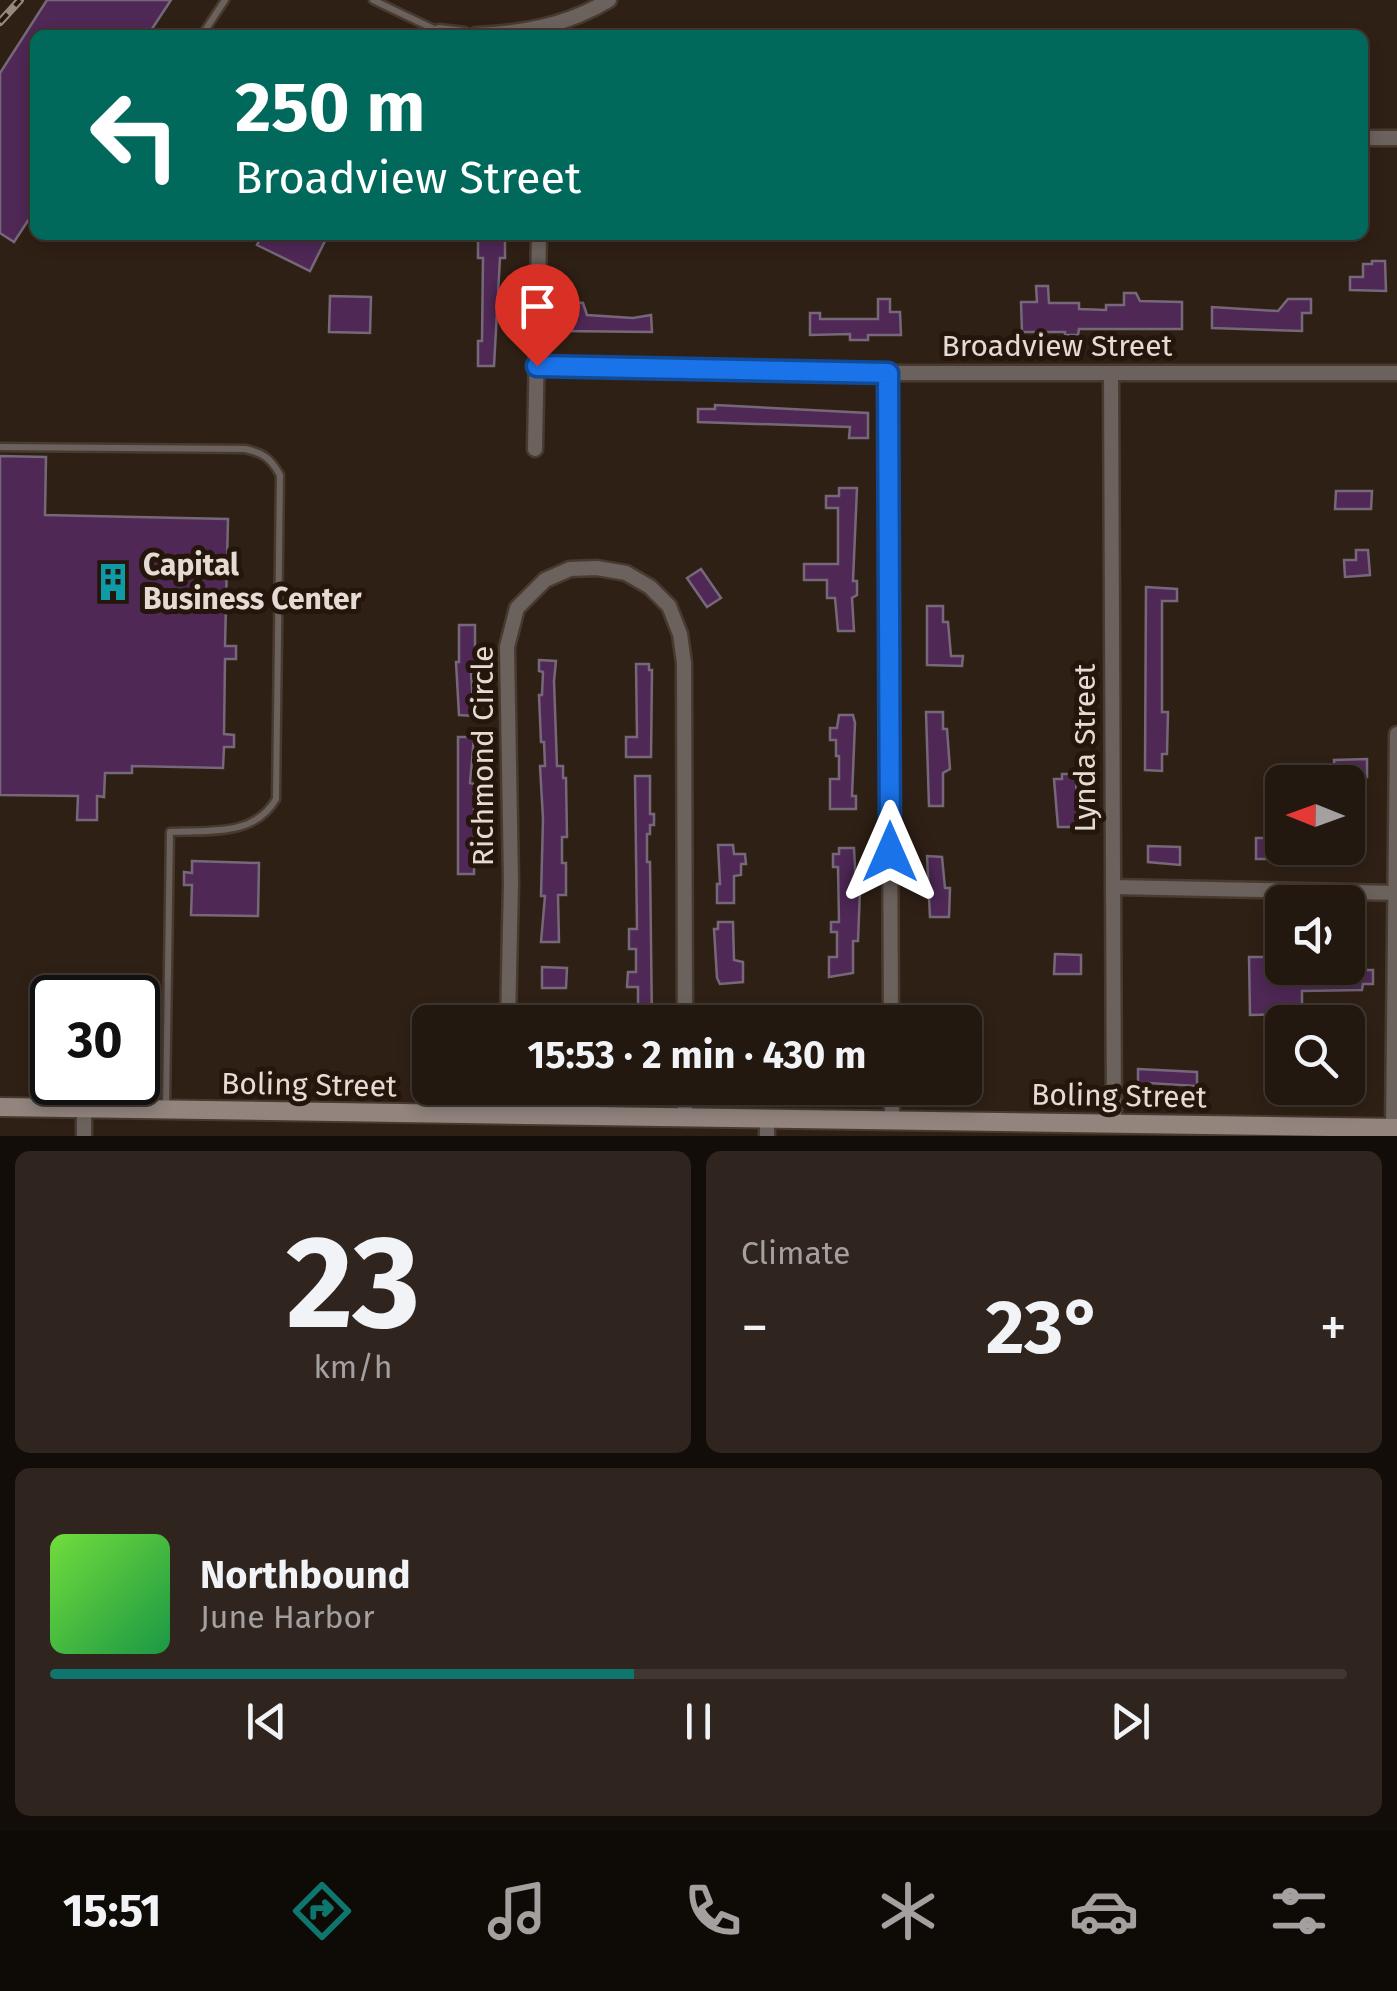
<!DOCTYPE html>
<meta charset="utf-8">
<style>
:root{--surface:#231810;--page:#2f251e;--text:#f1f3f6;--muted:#a3a09f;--line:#403730;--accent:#0f766e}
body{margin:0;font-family:"Fira Sans",sans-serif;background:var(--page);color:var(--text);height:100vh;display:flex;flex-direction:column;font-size:38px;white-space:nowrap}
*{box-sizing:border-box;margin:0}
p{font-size:32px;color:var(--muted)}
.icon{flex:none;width:55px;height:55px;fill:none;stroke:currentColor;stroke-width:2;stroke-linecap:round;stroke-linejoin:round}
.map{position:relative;height:1136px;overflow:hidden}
.side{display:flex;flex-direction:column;gap:15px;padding:15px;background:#130d09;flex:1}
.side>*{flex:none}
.guide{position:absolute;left:30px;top:30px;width:1338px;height:210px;border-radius:15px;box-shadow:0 5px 15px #0003,0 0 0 2px var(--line);background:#00695c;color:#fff;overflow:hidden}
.needle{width:65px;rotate:271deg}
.controls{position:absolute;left:1265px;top:765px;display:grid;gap:20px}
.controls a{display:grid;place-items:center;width:100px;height:100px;border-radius:15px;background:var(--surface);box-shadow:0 5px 15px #0003,0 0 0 2px var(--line);font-size:50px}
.speed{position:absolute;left:30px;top:975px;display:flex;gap:20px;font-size:50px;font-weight:700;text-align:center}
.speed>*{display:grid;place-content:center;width:130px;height:130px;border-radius:50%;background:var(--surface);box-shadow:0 5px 15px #0003,0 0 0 2px var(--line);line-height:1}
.speed .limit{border:5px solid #111;border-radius:15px;background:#fff;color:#111}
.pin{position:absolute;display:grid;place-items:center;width:85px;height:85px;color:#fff;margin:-102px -42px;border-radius:50% 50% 50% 0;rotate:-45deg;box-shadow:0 0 10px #0007}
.pin .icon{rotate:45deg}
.me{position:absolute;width:110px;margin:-55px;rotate:0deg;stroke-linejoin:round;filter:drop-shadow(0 0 8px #0008)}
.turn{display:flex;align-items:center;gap:35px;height:210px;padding:0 40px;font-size:45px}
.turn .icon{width:130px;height:130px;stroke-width:2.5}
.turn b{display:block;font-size:70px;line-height:85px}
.big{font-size:75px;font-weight:700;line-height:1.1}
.side .widget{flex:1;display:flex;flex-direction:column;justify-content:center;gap:15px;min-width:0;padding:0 35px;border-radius:15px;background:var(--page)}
.side .dial{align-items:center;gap:0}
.dial b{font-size:130px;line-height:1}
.song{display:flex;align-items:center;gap:30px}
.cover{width:120px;height:120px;border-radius:15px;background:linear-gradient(135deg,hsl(100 70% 55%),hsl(140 70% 35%))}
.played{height:10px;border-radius:5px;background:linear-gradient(90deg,var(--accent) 45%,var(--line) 45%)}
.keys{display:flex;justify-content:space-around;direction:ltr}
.heat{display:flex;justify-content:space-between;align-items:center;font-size:55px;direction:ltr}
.side .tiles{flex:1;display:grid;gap:15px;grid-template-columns:1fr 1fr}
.widget:last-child{grid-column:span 2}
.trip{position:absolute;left:412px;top:1005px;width:570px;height:100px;border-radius:15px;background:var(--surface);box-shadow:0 5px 15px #0003,0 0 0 2px var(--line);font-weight:700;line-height:100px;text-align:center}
.dock{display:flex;height:160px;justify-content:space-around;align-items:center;background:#0e0a06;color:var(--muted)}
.dock .icon{width:70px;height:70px}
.dock .current{color:var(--accent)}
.dock b{font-size:45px;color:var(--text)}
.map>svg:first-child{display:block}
.building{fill:#4f2856;stroke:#756878;stroke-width:2.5}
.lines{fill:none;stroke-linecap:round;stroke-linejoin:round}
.lane-casing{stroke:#493a30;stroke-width:11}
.street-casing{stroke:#493a30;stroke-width:19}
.secondary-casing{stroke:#493a30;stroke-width:22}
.lane{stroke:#6b615d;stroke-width:6}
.street{stroke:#6b615d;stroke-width:14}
.secondary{stroke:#93847e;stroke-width:18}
.rail-casing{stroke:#968980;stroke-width:8}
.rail{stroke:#25160c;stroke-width:4;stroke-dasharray:11;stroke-linecap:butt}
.route-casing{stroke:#114b97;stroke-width:25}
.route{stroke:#1a73e8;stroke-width:18}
.labels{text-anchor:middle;stroke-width:10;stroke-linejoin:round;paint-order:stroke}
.street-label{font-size:30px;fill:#e6dbd4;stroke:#25160c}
.poi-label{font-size:30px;font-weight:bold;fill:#e6dbd4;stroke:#25160c;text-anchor:start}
</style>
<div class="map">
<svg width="1397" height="1136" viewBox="0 0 1397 1136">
<rect width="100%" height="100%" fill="#2f2015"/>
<!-- building -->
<g class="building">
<path d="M 47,0 L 171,0 L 148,35 L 35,35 L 35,210 L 14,242 L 0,233 L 0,73 Z"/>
<path d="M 262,235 L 328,235 L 310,271 L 257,245 Z"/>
<path d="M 478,235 L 496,235 L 496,240 L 505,240 L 505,258 L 500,258 L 494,366 L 478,366 L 478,341 L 482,341 L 483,258 L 478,258 Z"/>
<path d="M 1372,261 L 1385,261 L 1386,291 L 1350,290 L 1350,277 L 1363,277 L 1363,264 L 1372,264 Z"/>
<path d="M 1036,286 L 1048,286 L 1049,303 L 1079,303 L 1079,309 L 1106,310 L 1106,305 L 1124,305 L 1124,293 L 1136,293 L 1140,301 L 1182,302 L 1182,329 L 1079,329 L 1078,335 L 1065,335 L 1065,332 L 1022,332 L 1021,302 L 1037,302 Z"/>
<path d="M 330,296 L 371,297 L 370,333 L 329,332 Z"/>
<path d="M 878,299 L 890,299 L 890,312 L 900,312 L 901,335 L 868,335 L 868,340 L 850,340 L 850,334 L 810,335 L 810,313 L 820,313 L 820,319 L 878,319 Z"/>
<path d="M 1288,299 L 1311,299 L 1311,313 L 1302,313 L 1302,331 L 1212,328 L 1212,307 L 1278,311 Z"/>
<path d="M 568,302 L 583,303 L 587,315 L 633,318 L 651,315 L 652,332 L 561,331 L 561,318 L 566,318 Z"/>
<path d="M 715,405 L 868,413 L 868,438 L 849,438 L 850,427 L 698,422 L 698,409 L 715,409 Z"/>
<path d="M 0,456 L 46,457 L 45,515 L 228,519 L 225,646 L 236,646 L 236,659 L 225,659 L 224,734 L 234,735 L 234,747 L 224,747 L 223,768 L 132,766 L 132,773 L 105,773 L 104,797 L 97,796 L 97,820 L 77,820 L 78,796 L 0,795 Z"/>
<path d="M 839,488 L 857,488 L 853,581 L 857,581 L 857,595 L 852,598 L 854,631 L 838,631 L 835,598 L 827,598 L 827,580 L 804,580 L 804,564 L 838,564 L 838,508 L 826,508 L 826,496 L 839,496 Z"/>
<path d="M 1336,491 L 1372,491 L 1371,509 L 1335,509 Z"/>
<path d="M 1356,550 L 1368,550 L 1370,575 L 1345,577 L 1344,560 L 1356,560 Z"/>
<path d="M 701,569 L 721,598 L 707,607 L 687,578 Z"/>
<path d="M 1146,587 L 1177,589 L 1177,601 L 1162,601 L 1162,712 L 1168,712 L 1167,754 L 1162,754 L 1162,771 L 1145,770 Z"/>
<path d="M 927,606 L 943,606 L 943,622 L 948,622 L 951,656 L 963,656 L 962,666 L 927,665 Z"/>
<path d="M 459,625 L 475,625 L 475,673 L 471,673 L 474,716 L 459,715 L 456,662 L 459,662 Z"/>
<path d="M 539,660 L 556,661 L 554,681 L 557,766 L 563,766 L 563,778 L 566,778 L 567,837 L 562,837 L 562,863 L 566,863 L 566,895 L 558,895 L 559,942 L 541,942 L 545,896 L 541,896 L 543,819 L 540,766 L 545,766 L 544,742 L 541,742 L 539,695 L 542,695 L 543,672 L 539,671 Z"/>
<path d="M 636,664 L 649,664 L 649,670 L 652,670 L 651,757 L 626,757 L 626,737 L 637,737 Z"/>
<path d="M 926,712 L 943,712 L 943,729 L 947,729 L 950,769 L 943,773 L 943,806 L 929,806 Z"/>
<path d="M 839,715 L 853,715 L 855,723 L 852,796 L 856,796 L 856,809 L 830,809 L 830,779 L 839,779 L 839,756 L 836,756 L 836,740 L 830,740 L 830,728 L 837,728 Z"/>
<path d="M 458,737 L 474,737 L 470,783 L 474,784 L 474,874 L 458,874 Z"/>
<path d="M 1367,759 L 1367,777 L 1335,777 L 1334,760 Z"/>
<path d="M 1062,774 L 1076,774 L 1077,827 L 1058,827 L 1054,779 L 1062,779 Z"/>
<path d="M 635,776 L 650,776 L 650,814 L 654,814 L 654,825 L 650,825 L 650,834 L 647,834 L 647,862 L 650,862 L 652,1022 L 638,1022 L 638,987 L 627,987 L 628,972 L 636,972 L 636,949 L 629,949 L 629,929 L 637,929 Z"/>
<rect x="1256" y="838" width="25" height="21"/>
<path d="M 718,845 L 733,845 L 734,854 L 745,854 L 746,864 L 741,864 L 741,875 L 734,876 L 734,903 L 717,903 L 717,884 L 720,884 Z"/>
<path d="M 1148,846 L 1180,847 L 1180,865 L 1148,862 Z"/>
<path d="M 839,848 L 854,848 L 856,886 L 860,890 L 858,941 L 853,941 L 853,973 L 829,977 L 829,957 L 837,957 L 837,932 L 831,932 L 831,922 L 839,922 L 838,867 L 833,867 L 833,854 L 839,854 Z"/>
<path d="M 927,856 L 942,857 L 945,888 L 950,888 L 949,917 L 930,917 Z"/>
<path d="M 192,861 L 259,863 L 258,916 L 191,915 L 192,885 L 184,885 L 184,872 L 192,873 Z"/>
<path d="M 718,922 L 733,922 L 734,960 L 743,962 L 743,982 L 720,984 L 717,978 L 714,929 L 718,929 Z"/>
<path d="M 1055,954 L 1081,955 L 1081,974 L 1054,974 Z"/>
<path d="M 1249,957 L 1282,957 L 1282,968 L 1348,968 L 1348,961 L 1363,961 L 1362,970 L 1373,970 L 1373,984 L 1363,984 L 1362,990 L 1302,991 L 1302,1014 L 1250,1015 Z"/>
<path d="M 542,967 L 567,968 L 566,988 L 542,988 Z"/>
<path d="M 1138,1069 L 1197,1072 L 1197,1086 L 1149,1083 L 1149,1087 L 1138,1087 Z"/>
</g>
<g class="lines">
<!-- lane casing -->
<g class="lane-casing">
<g id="lane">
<path d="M 373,0 L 438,31"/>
<path d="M 202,35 L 225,0"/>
<path d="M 0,447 L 245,449 C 264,453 271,459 280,475 L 276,799 C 254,837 210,830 170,832 L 166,1106"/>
</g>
</g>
<!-- street casing -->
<g class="street-casing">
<g id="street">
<path d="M 439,32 L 464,35"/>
<path d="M 476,35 C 523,33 568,25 609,0"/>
<path d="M 1362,138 L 1397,138"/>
<path d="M 537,367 L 888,373 L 1397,373"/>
<path d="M 888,373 L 891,1022"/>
<path d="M 1111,373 L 1114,1123"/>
<path d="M 535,449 L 539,235"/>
<path d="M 1113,887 L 1397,893"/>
<path d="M 508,1022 L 511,882 L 507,647 L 517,608 L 545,580 L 570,569 L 597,568 L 626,573 L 650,587 L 669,606 L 680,634 L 684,663 L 685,1022"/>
<path d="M 685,1088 L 685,1119"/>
<path d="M 892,1088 L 892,1120"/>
<path d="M 508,1116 L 508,1088"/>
<path d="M 1393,1128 L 1397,734"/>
<path d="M 84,1136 L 84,1109"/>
<path d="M 767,1136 L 767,1119"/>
</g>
</g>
<!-- secondary casing -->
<g class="secondary-casing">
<path id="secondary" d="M 0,1107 L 1397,1128"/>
</g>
<!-- lane -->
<use href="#lane" class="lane"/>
<!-- street -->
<use href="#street" class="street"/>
<!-- secondary -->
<use href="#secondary" class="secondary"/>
<!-- rail casing -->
<g class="rail-casing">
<path id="rail" d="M 0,22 L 20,0"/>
</g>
<!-- rail -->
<use href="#rail" class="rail"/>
</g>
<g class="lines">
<!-- route casing -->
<g class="route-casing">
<path id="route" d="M 537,366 L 888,373 L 890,852"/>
</g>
<!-- route -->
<use href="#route" class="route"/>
</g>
<!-- icons -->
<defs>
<g id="building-bare" transform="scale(3)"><path d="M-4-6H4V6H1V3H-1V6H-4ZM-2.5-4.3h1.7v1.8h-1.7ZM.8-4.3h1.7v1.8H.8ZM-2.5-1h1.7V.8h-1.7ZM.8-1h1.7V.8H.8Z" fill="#0f9aa8" stroke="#25160c" stroke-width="2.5" paint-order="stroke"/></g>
</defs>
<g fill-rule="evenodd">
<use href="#building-bare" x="113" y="582"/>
</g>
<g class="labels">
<!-- street labels -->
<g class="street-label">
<text x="1057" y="356">Broadview Street</text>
<text transform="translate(1085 748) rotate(-90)" y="10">Lynda Street</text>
<text transform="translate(483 756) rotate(-90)" y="10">Richmond Circle</text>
<text transform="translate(309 1085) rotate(1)" y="10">Boling Street</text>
<text transform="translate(1119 1096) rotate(1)" y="10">Boling Street</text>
</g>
<!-- poi labels -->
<g class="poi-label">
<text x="143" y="575">Capital<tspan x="143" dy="34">Business Center</tspan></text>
</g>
</g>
</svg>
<div class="controls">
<a><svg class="needle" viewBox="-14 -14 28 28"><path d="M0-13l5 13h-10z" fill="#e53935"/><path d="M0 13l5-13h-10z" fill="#a3a09f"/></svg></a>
<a><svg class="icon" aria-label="sound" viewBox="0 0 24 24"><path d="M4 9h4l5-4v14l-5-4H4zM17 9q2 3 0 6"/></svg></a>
<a><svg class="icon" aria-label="search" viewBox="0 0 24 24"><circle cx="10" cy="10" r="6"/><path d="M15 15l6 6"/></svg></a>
</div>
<div class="speed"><div class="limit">30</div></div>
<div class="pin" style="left:537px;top:366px;background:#d93025"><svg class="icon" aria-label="arrive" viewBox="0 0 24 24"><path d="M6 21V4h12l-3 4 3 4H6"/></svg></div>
<svg class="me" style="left:890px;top:852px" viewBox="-20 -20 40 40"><path d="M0-17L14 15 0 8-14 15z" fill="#1a73e8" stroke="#fff" stroke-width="4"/></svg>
<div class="trip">15:53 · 2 min · 430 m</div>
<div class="guide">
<div class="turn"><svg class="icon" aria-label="left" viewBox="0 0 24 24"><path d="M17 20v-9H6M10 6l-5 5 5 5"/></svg><div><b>250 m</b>Broadview Street</div></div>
</div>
</div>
<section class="side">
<div class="tiles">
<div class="widget dial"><b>23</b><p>km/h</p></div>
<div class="widget"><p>Climate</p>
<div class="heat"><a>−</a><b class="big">23°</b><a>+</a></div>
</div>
<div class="widget">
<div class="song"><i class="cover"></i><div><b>Northbound</b><p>June Harbor</p></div></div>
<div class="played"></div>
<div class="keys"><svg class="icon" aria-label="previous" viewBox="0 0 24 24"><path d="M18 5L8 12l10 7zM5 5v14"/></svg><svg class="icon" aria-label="pause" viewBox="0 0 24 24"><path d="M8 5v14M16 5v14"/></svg><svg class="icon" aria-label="next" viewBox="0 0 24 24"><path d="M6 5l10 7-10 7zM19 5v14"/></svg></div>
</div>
</div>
</section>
<nav class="dock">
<b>15:51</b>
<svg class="icon current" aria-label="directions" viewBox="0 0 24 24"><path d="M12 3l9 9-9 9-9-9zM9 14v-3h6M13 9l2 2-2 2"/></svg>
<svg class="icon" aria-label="music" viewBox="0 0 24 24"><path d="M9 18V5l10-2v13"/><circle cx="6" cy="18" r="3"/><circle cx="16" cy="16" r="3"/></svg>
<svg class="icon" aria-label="phone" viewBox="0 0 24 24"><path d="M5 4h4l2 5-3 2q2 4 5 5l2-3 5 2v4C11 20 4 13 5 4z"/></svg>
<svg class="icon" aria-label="climate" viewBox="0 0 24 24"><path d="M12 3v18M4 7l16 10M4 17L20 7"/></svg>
<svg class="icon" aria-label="car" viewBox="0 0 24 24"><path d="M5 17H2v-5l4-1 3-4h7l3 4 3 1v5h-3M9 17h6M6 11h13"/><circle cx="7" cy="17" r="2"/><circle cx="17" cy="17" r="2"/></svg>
<svg class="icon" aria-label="filters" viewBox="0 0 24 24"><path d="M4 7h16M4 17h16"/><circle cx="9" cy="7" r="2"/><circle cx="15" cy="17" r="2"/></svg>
</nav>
